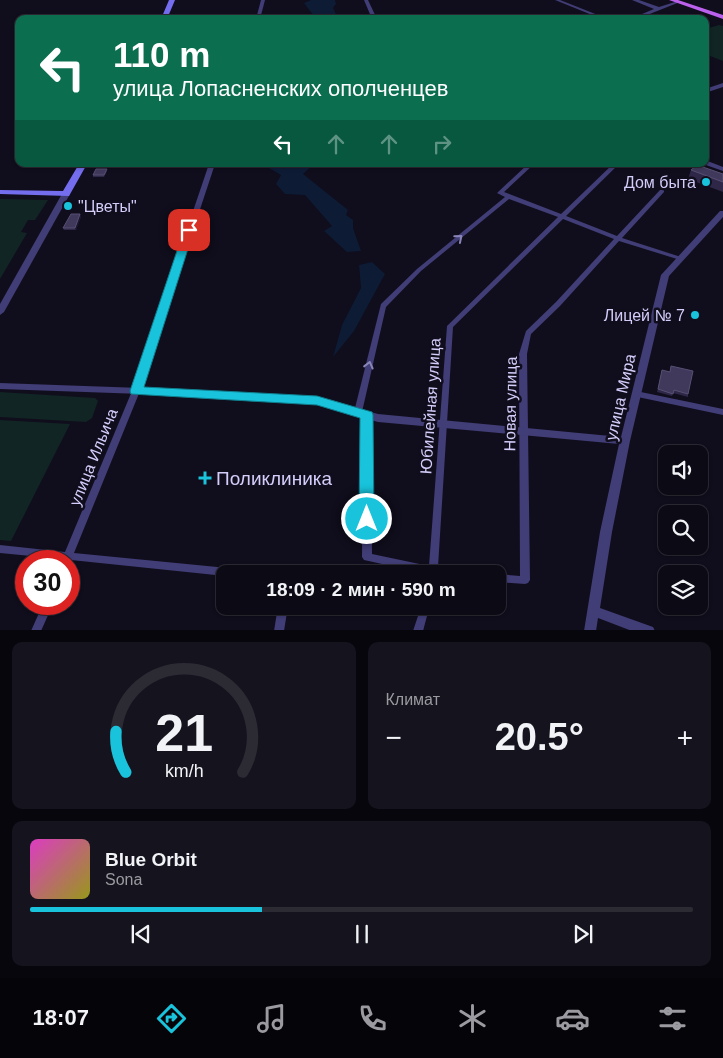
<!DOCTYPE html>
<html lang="ru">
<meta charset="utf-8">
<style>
:root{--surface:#0c0a15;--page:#15131e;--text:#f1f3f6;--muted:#9a9aa0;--line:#2c2b34;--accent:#18c3db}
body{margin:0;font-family:Helvetica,sans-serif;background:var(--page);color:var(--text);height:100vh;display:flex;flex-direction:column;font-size:19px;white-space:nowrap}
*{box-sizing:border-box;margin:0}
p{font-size:16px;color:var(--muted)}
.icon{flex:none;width:28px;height:28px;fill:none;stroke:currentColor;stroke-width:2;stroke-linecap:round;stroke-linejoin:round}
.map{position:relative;height:630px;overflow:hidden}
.sheet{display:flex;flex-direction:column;gap:12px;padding:12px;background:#07060c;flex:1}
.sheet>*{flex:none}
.guide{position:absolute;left:15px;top:15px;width:694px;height:152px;border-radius:10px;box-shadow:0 1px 4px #0004,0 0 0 1px var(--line);background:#0b6e4f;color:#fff;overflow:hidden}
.fabs{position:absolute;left:658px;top:445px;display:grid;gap:10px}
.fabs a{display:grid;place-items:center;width:50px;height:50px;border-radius:10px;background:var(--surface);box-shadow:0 1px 4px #0004,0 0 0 1px var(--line);font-size:25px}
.speed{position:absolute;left:15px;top:550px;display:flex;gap:10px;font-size:25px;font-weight:700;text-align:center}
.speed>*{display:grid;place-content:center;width:65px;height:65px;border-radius:50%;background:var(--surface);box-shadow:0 1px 4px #0004,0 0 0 1px var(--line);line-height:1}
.speed .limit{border:8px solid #d22;background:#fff;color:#111}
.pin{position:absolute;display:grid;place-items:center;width:42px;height:42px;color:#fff;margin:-21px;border-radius:10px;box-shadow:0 2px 8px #0006}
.me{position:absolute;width:55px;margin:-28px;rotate:0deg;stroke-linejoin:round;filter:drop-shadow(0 0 4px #0008)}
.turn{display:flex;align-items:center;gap:18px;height:105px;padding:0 15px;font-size:22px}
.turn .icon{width:65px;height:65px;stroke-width:2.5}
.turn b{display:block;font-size:35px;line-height:42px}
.lanes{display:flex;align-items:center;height:48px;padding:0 15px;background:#0003;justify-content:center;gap:25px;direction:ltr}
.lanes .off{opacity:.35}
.big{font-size:38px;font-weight:600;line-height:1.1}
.sheet .card{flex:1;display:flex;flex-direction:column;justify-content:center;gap:8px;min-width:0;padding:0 18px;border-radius:10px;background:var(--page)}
.sheet .dial{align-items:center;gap:0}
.dial svg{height:130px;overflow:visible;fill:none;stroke:var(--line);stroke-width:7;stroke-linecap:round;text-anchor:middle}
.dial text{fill:var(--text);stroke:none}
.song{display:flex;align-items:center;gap:15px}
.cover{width:60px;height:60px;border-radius:8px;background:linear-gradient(135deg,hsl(310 70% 55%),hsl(60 70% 35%))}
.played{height:5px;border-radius:2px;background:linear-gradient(90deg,var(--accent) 35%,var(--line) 35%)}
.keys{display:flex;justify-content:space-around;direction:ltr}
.heat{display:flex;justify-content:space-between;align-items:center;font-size:28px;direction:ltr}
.sheet .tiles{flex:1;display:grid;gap:12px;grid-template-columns:1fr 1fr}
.card:last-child{grid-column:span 2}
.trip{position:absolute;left:216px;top:565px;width:290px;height:50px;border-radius:10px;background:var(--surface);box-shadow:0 1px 4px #0004,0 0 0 1px var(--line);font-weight:600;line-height:50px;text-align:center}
.dock{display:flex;height:80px;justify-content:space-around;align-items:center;background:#050408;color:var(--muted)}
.dock .icon{width:35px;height:35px}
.dock .current{color:var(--accent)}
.dock b{font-size:22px;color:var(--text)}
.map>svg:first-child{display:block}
.green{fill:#112524}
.water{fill:#0d1b35}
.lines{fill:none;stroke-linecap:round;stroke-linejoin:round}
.minor{fill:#413d76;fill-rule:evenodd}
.tertiary{fill:#413d76;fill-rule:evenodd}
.secondary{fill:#746eef;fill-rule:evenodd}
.primary{fill:#bc60ee;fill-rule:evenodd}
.wall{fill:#2e2747}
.shaded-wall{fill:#1b152e}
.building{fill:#40395b;stroke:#575074}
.oneway{stroke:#8a85b8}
.route{fill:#18c3db;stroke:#107f8e}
.poi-dot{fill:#18c3db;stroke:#100d1c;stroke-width:2}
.labels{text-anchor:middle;stroke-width:5;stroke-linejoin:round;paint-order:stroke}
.poi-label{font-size:16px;fill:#d3cdfa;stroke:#100d1c;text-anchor:end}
.street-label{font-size:16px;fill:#d3cdfa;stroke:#100d1c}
.near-poi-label{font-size:19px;fill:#d3cdfa;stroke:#100d1c;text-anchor:start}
</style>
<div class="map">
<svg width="723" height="631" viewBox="0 0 723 631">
<rect width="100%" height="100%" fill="#100d1c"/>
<!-- green -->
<g class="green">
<path d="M 719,25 L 723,26 L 723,61 L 705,54 L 705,29 Z"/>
<path d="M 0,199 L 48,200 L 35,220 L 28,220 L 21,232 L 27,233 L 0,279 Z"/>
<path d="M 0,392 L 95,398 L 98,401 L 92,418 L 86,422 L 0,417 Z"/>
<path d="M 0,420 L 70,424 L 11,541 L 0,540 Z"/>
</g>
<!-- water -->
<g class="water">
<path d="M 311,0 L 335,0 L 336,4 L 333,8 L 336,14 L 330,17 L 329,19 L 316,19 L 304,3 Z"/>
<path d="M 269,164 L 314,164 L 303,174 L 348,210 L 346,215 L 353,220 L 353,228 L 361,251 L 347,252 L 324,231 L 332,226 L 305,195 L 285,194 L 276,184 L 281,175 L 269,168 Z"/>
<path d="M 372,262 L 385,274 L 354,331 L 333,357 L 342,325 L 361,288 L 359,265 Z"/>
</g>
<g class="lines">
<!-- minor -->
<g class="minor">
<path d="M 261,0 L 265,0 L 260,19 L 256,19 Z"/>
<path d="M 555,0 L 560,0 L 608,19 L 602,19 Z"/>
<path d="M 209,164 L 215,164 L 140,391 L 74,553 L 248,570 L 251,571 L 253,574 L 225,574 L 225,576 L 71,560 L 69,564 L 69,561 L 62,561 L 62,559 L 0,553 L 0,545 L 65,552 L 132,391 Z"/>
<path d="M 528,164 L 534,164 L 504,192 L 561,214 L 613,164 L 619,164 L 566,216 L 617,236 L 660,190 L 664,190 L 664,192 L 622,238 L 681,257 L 682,258 L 679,260 L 677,259 L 619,241 L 560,306 L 531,334 L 527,354 L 530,580 L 528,583 L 525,584 L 498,582 L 498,574 L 520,576 L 519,354 L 526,331 L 556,302 L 614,239 L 563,219 L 453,327 L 438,567 L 461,570 L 464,571 L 466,574 L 427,574 L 364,560 L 362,557 L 363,415 L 364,413 L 370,413 L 371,415 L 372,554 L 429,566 L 447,326 L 558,217 L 509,199 L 421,271 L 386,307 L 362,412 L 361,414 L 355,414 L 354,412 L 381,304 L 417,269 L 505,197 L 497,193 Z"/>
<path d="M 636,391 L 723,409 L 723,415 L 633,396 L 632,394 L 633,392 Z"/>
<path d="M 43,604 L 53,604 L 41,631 L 31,631 Z"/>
<path d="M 278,606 L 288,606 L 284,631 L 274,631 Z"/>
<path d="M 422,612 L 425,613 L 427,616 L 423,631 L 413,631 L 419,613 Z"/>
</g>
<!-- tertiary -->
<g class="tertiary">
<path d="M 364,0 L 368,0 L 377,19 L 372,19 Z"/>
<path d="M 632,0 L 639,0 L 659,7 L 678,1 L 680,2 L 637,19 L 630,19 L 654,9 Z"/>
<path d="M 723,83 L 723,87 L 705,93 L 705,89 Z"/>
<path d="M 705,160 L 723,167 L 723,171 L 703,164 L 705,164 Z"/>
<path d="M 682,164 L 691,164 L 723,175 L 723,179 L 683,165 Z"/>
<path d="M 63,192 L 69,192 L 70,194 L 4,312 L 0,315 L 0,304 Z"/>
<path d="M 720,211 L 723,211 L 723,217 L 669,276 L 630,441 L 612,532 L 600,608 L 653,627 L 655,631 L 632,631 L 598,618 L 596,631 L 584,631 L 600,532 L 619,444 L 378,422 L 317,405 L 198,396 L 0,389 L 0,383 L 198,390 L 317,397 L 378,414 L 621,437 L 661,275 Z"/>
</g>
<!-- secondary -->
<g class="secondary">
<path d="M 169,0 L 175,0 L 167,19 L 161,19 Z"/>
<path d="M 79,164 L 87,164 L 69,196 L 0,194 L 0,190 L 63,191 Z"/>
</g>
<!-- primary -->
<path class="primary" d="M 669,0 L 678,0 L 723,15 L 723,19 Z"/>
</g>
<!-- wall -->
<g class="wall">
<path d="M 691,170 L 723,174 L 723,192 L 688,179 Z"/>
<path d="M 107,171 L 104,177 L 93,177 L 93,175 Z"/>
<path d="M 80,214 L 81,217 L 76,230 L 64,230 L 63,228 Z"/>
<path d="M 662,370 L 688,394 L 688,397 L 673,393 L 672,396 L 657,392 Z"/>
</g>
<!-- shaded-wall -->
<path class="shaded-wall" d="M 80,214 L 81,217 L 76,230 L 75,228 Z"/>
<!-- building -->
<g class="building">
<path d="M 697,165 L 723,174 L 723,182 L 691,170 Z"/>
<path d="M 96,169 L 107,169 L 104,175 L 93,175 Z"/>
<path d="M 71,214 L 80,214 L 75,228 L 63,228 Z"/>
<path d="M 671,366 L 693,371 L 688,394 L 674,390 L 673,394 L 658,389 L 662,370 L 670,372 Z"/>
</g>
<!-- one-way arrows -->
<defs><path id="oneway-chevron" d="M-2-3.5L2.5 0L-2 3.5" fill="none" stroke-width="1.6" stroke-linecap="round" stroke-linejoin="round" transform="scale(1.25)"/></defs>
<g class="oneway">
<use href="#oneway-chevron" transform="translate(459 238) rotate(-40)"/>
<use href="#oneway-chevron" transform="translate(369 365) rotate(-76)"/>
</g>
<!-- route -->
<path class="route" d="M 189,227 L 194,230 L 144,387 L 317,396 L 372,412 L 373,415 L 374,519 L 372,523 L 367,525 L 361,523 L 359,519 L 360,418 L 317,405 L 131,394 L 130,391 L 184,230 Z"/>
<!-- markers -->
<g class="poi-dot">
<circle cx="706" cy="182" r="5"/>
<circle cx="68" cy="206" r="5"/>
<circle cx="695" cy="315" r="5"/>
<path d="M202.5 470.5h5v5h5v5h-5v5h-5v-5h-5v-5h5z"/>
</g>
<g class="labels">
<!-- poi labels -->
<g class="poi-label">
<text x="696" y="188">Дом быта</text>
<text x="78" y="212" text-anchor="start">"Цветы"</text>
<text x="685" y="321">Лицей № 7</text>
</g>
<!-- street labels -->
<g class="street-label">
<text transform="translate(620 397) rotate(-77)" y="6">улица Мира</text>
<text transform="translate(510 404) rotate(-89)" y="6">Новая улица</text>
<text transform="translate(430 406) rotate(-86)" y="6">Юбилейная улица</text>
<text transform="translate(93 457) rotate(-68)" y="6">улица Ильича</text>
</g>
<!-- near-poi labels -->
<g class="near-poi-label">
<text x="216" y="485">Поликлиника</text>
</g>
</g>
</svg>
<div class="fabs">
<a><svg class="icon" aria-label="sound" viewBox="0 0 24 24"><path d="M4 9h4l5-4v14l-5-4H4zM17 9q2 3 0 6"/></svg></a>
<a><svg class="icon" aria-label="search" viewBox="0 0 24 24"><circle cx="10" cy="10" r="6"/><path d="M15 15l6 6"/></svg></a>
<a><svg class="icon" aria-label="layers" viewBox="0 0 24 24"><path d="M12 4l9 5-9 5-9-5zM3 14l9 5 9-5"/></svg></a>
</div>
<div class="speed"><div class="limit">30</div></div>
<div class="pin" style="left:189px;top:230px;background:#d93025"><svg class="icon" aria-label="arrive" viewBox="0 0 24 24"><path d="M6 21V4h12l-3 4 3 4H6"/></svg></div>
<svg class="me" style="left:367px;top:519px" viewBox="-20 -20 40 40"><circle r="17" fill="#18c3db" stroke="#fff" stroke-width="3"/><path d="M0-11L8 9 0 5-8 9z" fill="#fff"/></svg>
<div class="trip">18:09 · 2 мин · 590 m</div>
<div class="guide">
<div class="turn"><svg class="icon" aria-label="left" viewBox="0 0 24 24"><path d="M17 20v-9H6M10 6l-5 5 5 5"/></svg><div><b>110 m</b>улица Лопасненских ополченцев</div></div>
<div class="lanes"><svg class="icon" aria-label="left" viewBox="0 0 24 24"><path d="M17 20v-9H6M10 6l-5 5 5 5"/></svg><svg class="icon off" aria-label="ahead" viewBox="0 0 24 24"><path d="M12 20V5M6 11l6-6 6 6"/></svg><svg class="icon off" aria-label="ahead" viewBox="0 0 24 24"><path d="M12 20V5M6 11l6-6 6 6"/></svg><svg class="icon off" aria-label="right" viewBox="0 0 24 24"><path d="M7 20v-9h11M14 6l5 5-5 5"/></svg></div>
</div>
</div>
<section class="sheet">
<div class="tiles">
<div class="card dial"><svg viewBox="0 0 100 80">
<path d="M14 69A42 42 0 1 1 86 69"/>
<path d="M14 69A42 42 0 0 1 8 44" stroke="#18c3db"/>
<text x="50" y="56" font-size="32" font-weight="700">21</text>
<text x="50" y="72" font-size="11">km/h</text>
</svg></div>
<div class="card"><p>Климат</p>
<div class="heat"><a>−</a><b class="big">20.5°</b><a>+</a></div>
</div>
<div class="card">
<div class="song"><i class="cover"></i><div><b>Blue Orbit</b><p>Sona</p></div></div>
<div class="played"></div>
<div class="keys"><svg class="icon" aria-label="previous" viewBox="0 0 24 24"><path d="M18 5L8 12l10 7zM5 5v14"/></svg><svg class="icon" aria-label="pause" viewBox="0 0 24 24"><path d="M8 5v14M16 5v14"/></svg><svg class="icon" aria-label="next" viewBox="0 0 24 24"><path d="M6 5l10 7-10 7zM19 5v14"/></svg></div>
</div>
</div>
</section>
<nav class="dock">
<b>18:07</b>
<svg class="icon current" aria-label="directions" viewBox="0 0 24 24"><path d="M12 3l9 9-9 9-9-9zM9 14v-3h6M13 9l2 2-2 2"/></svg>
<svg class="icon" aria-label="music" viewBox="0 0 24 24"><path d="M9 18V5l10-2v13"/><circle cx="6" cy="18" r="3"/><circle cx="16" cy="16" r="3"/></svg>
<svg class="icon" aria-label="phone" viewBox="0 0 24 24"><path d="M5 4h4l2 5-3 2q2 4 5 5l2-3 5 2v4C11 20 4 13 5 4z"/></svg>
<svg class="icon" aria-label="climate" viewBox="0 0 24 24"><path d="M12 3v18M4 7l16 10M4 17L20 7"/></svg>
<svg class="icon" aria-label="car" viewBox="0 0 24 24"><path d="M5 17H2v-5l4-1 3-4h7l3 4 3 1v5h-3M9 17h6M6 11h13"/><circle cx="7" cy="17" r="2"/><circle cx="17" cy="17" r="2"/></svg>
<svg class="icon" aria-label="filters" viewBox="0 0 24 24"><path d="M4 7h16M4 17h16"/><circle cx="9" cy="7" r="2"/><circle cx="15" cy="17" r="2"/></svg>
</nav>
